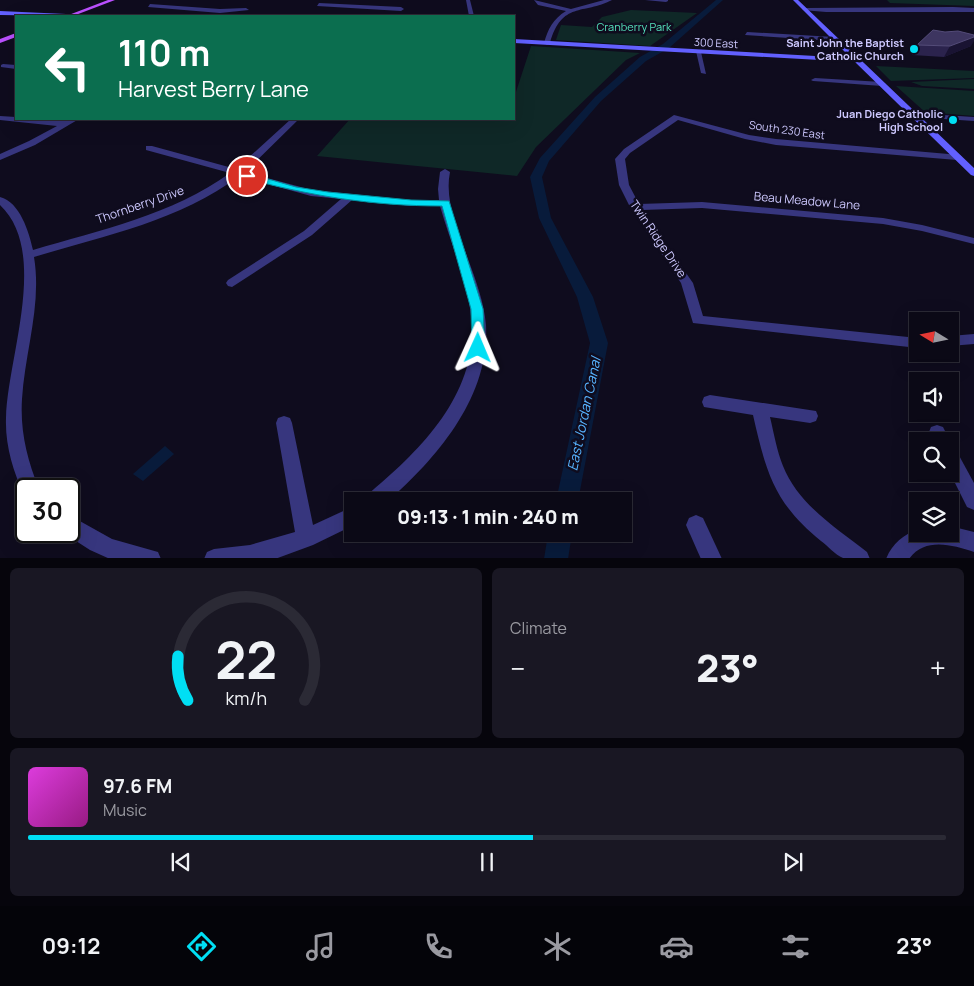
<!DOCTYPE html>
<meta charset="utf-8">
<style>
:root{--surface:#0b0916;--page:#191723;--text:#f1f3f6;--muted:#9a9aa1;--line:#2b2a35;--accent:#00dff4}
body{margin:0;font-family:Manrope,sans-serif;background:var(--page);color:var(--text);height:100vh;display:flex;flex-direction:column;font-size:19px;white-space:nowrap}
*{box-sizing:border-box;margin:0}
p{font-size:16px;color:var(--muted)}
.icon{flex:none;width:28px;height:28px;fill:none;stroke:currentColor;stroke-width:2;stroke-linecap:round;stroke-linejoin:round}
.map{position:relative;height:558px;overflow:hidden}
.side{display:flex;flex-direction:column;gap:10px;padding:10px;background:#06050c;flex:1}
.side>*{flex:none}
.banner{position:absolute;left:15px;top:15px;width:500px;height:105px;border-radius:0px;box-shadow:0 5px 20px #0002,0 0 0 1px var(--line);background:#0b6e4f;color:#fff;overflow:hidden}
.needle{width:32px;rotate:280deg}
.fabs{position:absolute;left:909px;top:312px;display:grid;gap:10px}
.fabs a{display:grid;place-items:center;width:50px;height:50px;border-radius:0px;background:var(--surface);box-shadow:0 5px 20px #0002,0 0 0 1px var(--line);font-size:25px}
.speed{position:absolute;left:15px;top:478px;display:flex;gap:10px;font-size:25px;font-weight:700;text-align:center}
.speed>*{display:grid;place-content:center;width:65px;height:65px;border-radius:50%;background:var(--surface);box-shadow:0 5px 20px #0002,0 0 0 1px var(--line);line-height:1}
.speed .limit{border:2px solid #111;border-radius:8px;background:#fff;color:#111}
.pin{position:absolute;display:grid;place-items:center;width:42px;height:42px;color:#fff;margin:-21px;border:2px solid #fff;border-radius:50%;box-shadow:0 1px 5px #0007}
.me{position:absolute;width:55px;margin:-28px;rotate:1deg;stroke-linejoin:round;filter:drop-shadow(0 0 4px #0008)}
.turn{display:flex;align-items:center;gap:18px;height:105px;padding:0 20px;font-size:22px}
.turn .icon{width:65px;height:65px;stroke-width:2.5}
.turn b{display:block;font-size:35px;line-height:42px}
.big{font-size:38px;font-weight:800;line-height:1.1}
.side .card{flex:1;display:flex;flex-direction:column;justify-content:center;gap:8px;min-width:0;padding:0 18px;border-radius:8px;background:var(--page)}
.side .dial{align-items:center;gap:0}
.dial svg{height:130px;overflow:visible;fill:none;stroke:var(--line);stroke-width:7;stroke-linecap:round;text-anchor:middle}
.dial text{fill:var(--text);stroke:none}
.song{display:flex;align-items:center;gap:15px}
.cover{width:60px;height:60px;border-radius:8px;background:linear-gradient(135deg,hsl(300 70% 55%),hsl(310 70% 35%))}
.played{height:5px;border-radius:2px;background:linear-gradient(90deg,var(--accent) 55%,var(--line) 55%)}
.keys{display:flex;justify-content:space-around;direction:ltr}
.heat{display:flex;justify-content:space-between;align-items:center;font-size:28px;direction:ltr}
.side .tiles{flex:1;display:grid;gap:10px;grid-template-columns:1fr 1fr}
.card:last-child{grid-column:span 2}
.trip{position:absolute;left:344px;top:492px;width:288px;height:50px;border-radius:0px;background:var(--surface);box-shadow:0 5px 20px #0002,0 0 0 1px var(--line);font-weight:800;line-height:50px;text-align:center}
.dock{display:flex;height:80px;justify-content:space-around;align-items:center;background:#040409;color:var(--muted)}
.dock .icon{width:35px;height:35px}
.dock .on{color:var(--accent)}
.dock b{font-size:22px;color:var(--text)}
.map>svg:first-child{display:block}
.green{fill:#0f2827}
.water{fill:#081b3b}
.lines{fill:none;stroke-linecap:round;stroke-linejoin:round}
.canal{fill:#081b3b;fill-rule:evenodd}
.street{fill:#37367e;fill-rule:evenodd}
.secondary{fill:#6260ff;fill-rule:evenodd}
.primary{fill:#bb50ff;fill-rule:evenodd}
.wall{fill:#2b234d}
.shaded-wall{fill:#191332}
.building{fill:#3d3560;stroke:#544c79}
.route{fill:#00dff4;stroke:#00919f}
.poi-dot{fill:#00dff4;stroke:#0f0c1e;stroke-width:2}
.labels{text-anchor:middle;stroke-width:5;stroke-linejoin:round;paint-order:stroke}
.far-park-label{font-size:11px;fill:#54e0bb;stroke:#0f0c1e}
.far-street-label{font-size:11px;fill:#cec9ff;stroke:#0f0c1e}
.far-poi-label{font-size:11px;font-weight:bold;fill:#cec9ff;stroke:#0f0c1e;text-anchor:end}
.street-label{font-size:12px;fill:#cec9ff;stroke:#0f0c1e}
.water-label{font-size:14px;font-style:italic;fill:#57b3ff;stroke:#0f0c1e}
</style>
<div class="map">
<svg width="974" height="559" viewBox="0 0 974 559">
<rect width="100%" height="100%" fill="#0f0c1e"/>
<!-- green -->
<g class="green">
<path d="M 887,0 L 974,0 L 974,6 L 890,3 Z"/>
<path d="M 631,10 L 697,13 L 650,46 L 556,40 L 561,25 L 592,27 L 602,17 Z"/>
<path d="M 531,46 L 640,53 L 626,60 L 536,147 L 517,176 L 317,156 L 350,119 L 514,119 L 514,98 Z"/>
<path d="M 876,66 L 974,71 L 974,78 L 891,81 Z"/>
<path d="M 974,79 L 974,89 L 922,86 L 911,82 Z"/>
<path d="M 896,86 L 974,91 L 974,116 L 925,112 Z"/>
</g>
<!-- water -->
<path class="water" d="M 165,446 L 174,454 L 143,481 L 133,474 Z"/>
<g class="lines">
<!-- canal -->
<g class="canal">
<path d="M 716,0 L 723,0 L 669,48 L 646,61 L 601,101 L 549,161 L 542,177 L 551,218 L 593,297 L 608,343 L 578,501 L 556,501 L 590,343 L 577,297 L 539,218 L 530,177 L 540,158 L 595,97 L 640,57 L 663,44 Z"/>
<path d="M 548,534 L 572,534 L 568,559 L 544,559 Z"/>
</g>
<!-- street -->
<g class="street">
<path d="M 466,0 L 470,0 L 474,16 L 469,16 Z"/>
<path d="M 534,0 L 571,9 L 604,0 L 612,0 C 583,15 562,1 550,43 L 547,45 L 544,43 C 548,29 553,19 566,11 L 538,5 Z"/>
<path d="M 645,0 L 668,0 L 668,1 L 666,2 Z"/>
<path d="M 319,3 L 401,7 L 404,9 L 401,11 L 317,6 Z"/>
<path d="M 150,4 L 220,9 L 246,8 L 249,10 L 220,13 L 148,7 Z"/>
<path d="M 953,7 L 974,8 L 974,12 L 826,12 L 802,10 L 805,8 Z"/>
<path d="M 747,32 L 834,37 L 837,39 L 834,41 L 745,35 Z"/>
<path d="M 696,51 L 701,52 L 706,74 L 701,73 Z"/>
<path d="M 3,64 L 16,65 L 16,69 L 1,67 L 1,65 Z"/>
<path d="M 815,78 L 882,82 L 886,84 L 882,86 L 813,81 L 811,80 Z"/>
<path d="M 911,113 L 974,117 L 974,121 L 914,117 L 910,115 Z"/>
<path d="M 674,115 L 749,135 L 776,139 L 960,155 L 962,157 L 957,160 L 776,145 L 745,139 L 678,120 L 630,153 L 625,159 L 629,185 L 639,204 L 702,202 L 883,218 L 922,225 L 974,238 L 974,244 L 922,231 L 883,224 L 702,208 L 642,210 L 693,283 L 703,316 L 918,338 L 918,348 L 693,323 L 681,283 L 630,207 L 619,185 L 615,159 L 624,149 Z"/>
<path d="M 0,116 L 16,117 L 16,119 L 65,121 L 69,119 L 79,119 L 35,145 L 0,160 L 0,154 L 29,141 L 57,126 L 0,120 Z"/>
<path d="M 291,119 L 299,119 L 245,172 L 312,190 L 411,200 L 439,200 L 438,189 L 440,172 L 445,169 L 450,172 C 444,201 459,232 468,259 C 476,281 484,302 486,325 C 490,396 438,457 388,501 L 365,501 L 367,495 C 421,450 480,392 471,316 C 467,278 450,242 440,206 L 411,206 L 352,200 L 312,235 L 232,287 L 228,286 L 226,283 L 228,280 L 304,231 L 341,199 L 311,196 L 239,176 C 180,221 103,236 34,257 C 42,305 25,351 22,399 C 20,431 27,459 39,489 L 26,489 L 26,496 L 24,495 C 13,471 5,445 6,418 C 7,359 50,252 0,205 L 0,197 C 20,202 29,232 33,250 C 100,230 172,215 230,173 L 146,150 L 146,146 L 152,146 L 236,169 Z"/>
<path d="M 974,334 L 974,344 L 950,346 L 950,336 Z"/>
<path d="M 710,395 L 816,411 L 818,416 L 816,421 L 810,423 L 770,417 C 774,434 777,451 783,466 C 798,504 836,528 867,552 L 870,559 C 862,559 850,559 843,558 C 835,555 828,546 821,541 C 774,503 766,472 753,415 L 704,407 L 702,402 L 704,397 Z"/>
<path d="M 284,416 L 290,418 L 292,423 L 313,525 L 352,507 L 352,526 L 313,545 L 275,559 L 204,559 L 207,552 L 214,549 L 250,545 L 295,532 L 276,423 L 278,418 Z"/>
<path d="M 937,425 L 943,427 L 950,441 L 950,442 L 933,441 L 929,432 L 931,427 Z"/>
<path d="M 950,448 L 956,450 L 974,483 L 974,510 L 967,507 L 950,473 Z"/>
<path d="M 69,515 L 112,539 L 158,552 L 161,559 L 110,559 L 90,550 L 62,532 L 69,531 Z"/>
<path d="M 696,515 L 703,518 L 722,559 L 701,559 L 686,525 L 689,518 Z"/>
<path d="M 950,526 L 974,532 L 974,552 C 952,545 925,537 909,559 L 886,559 C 892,544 903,535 918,529 L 918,534 L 950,534 Z"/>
</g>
<!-- secondary -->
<g class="secondary">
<path d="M 793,0 L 798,0 L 974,168 L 974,176 L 971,175 L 855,62 L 514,43 L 514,39 L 851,58 Z"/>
<path d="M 0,11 L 66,14 L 69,16 L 0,15 Z"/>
</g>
<!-- primary -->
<g class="primary">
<path d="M 108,0 L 115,0 L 73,16 L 66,16 Z"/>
<path d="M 16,33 L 16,37 L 0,43 L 0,39 Z"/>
</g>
</g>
<!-- wall -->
<path class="wall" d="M 917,45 L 971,46 L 944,57 L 912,55 Z"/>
<!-- shaded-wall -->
<path class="shaded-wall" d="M 974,37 L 974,41 L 971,46 L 944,57 L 950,46 Z"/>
<!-- building -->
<path class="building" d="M 933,30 L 945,32 L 958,31 L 974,35 L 974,37 L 950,46 L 917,45 Z"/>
<!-- route -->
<path class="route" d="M 247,173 L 296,187 L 328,192 L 411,200 L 449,201 L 483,309 L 485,348 L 483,351 L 474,351 L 472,348 L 471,309 L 442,206 C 373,206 311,196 244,178 L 244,174 Z"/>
<!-- markers -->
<g class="poi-dot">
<circle cx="914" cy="49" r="5"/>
<circle cx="953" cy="120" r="5"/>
</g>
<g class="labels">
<!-- far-park labels -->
<g class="far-park-label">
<text x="634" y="31">Cranberry Park</text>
</g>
<!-- far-street labels -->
<g class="far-street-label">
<text transform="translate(716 43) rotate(3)" y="4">300 East</text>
<text transform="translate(787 130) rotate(8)" y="4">South 230 East</text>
</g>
<!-- far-poi labels -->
<g class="far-poi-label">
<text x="904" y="47">Saint John the Baptist<tspan x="904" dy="13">Catholic Church</tspan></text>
<text x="943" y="118">Juan Diego Catholic<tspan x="943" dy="13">High School</tspan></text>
</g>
<!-- street labels -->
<g class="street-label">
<text transform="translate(807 201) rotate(5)" y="4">Beau Meadow Lane</text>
<text transform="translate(140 205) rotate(-19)" y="4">Thornberry Drive</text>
<text transform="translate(658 239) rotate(56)" y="4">Twin Ridge Drive</text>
</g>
<!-- water labels -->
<g class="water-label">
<text transform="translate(584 414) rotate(-78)" y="5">East Jordan Canal</text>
</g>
</g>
</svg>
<div class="fabs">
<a><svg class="needle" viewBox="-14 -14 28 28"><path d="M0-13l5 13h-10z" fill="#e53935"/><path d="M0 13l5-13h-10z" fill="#9a9aa1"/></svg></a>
<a><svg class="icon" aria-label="sound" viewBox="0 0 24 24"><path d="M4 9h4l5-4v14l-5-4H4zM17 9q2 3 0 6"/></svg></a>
<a><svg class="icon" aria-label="search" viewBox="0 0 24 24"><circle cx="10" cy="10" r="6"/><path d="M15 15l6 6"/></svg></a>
<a><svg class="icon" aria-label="layers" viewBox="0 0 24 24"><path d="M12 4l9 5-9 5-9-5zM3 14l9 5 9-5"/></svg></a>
</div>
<div class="speed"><div class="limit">30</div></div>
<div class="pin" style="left:247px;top:176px;background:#d93025"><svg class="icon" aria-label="arrive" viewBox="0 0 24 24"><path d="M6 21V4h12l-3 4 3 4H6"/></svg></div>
<svg class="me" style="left:478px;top:348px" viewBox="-20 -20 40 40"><path d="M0-17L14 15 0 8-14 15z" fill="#00dff4" stroke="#fff" stroke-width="4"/></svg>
<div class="trip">09:13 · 1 min · 240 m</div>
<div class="banner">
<div class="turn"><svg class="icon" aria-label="left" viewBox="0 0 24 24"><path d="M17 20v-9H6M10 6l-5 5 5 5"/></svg><div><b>110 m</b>Harvest Berry Lane</div></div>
</div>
</div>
<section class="side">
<div class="tiles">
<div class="card dial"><svg viewBox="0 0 100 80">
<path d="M14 69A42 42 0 1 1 86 69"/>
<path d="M14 69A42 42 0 0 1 8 42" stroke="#00dff4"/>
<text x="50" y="56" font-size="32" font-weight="700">22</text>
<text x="50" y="72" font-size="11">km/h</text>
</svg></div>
<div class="card"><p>Climate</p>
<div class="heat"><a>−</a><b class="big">23°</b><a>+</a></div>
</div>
<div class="card">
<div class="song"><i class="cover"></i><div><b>97.6 FM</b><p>Music</p></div></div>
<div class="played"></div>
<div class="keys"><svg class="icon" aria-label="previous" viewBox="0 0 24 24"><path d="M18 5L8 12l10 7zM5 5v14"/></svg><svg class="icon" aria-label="pause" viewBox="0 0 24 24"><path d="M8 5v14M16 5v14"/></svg><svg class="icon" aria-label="next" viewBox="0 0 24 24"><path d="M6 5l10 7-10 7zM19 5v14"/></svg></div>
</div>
</div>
</section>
<nav class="dock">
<b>09:12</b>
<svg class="icon on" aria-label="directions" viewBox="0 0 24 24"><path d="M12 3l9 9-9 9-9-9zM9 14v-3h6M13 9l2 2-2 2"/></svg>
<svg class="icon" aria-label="music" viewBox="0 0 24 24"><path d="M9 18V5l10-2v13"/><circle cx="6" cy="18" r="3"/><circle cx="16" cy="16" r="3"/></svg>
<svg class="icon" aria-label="phone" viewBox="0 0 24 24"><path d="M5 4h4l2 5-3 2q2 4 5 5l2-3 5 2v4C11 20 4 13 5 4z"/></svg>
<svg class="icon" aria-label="climate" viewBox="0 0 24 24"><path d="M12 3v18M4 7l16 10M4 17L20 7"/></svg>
<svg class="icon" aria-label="car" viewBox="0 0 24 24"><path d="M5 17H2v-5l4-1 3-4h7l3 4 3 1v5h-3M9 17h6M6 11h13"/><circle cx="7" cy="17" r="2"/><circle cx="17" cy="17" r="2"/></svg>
<svg class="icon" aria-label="filters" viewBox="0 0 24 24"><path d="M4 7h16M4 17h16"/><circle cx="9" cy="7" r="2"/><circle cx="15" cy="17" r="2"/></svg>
<b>23°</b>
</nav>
